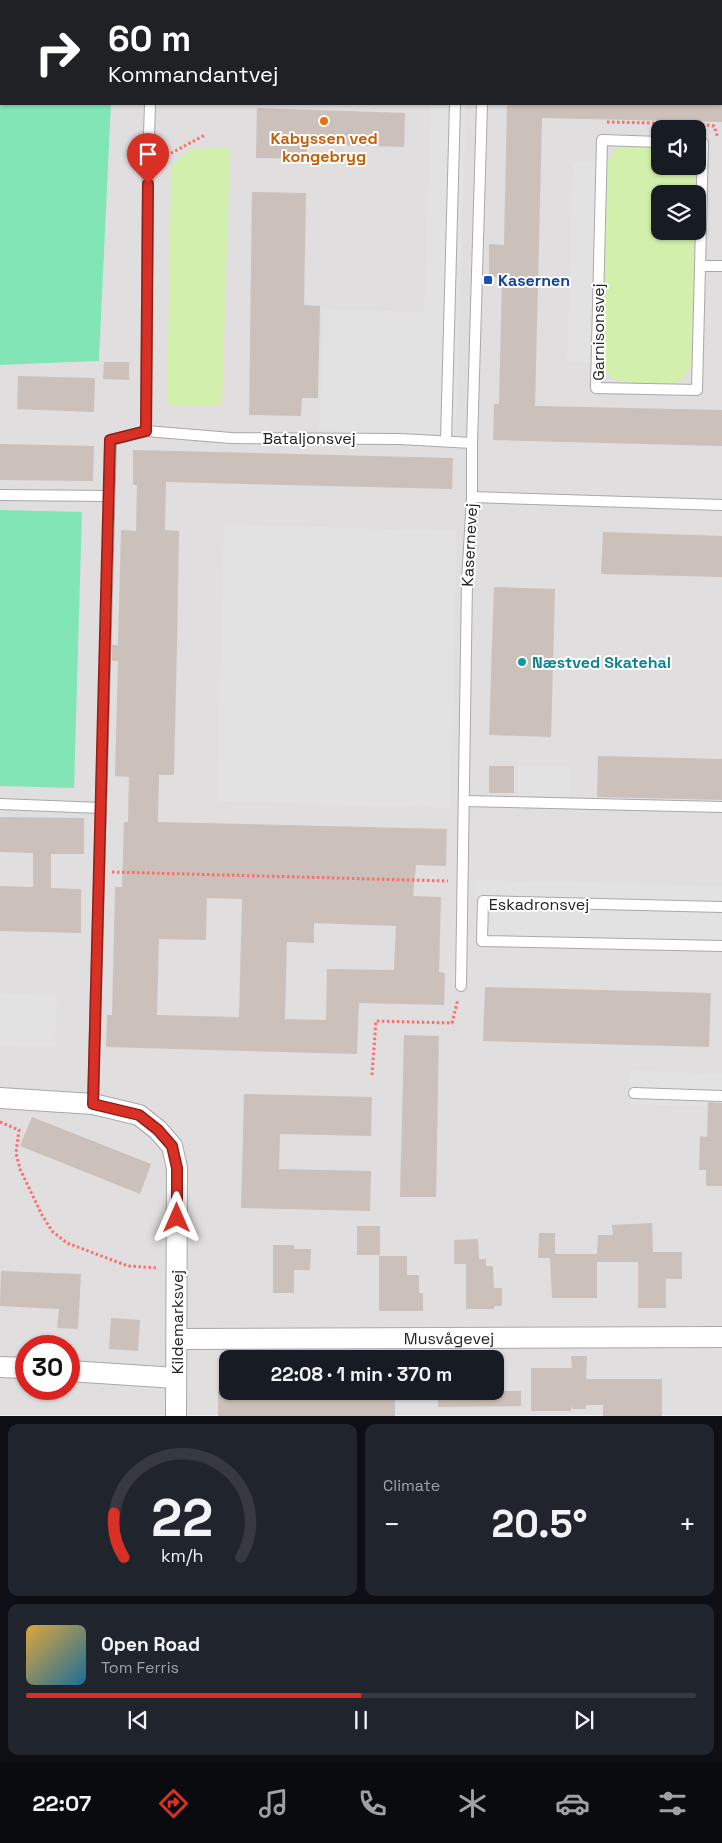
<!DOCTYPE html>
<meta charset="utf-8">
<style>
:root{--surface:#171b24;--page:#20242c;--text:#f1f3f6;--muted:#9ea1a6;--line:#363941;--accent:#d93025}
body{margin:0;font-family:"Space Grotesk",sans-serif;background:var(--page);color:var(--text);height:100vh;display:flex;flex-direction:column;font-size:19px;white-space:nowrap}
*{box-sizing:border-box;margin:0}
p{font-size:16px;color:var(--muted)}
.icon{flex:none;width:28px;height:28px;fill:none;stroke:currentColor;stroke-width:2;stroke-linecap:round;stroke-linejoin:round}
.map{position:relative;height:1416px;overflow:hidden}
.drawer{display:flex;flex-direction:column;gap:8px;padding:8px;background:#0d0f14;flex:1}
.drawer>*{flex:none}
.banner{position:absolute;left:0px;top:0px;width:722px;height:105px;box-shadow:0 1px 4px #0004;background:#202124;color:#fff;overflow:hidden}
.tools{position:absolute;left:651px;top:120px;display:grid;gap:10px}
.tools a{display:grid;place-items:center;width:55px;height:55px;border-radius:10px;background:var(--surface);box-shadow:0 1px 4px #0004;font-size:25px}
.speed{position:absolute;left:15px;top:1335px;display:flex;gap:10px;font-size:25px;font-weight:700;text-align:center}
.speed>*{display:grid;place-content:center;width:65px;height:65px;border-radius:50%;background:var(--surface);box-shadow:0 1px 4px #0004;line-height:1}
.speed .limit{border:8px solid #d22;background:#fff;color:#111}
.pin{position:absolute;display:grid;place-items:center;width:42px;height:42px;color:#fff;margin:-51px -21px;border-radius:50% 50% 50% 0;rotate:-45deg;box-shadow:0 0 5px #0007}
.pin .icon{rotate:45deg}
.me{position:absolute;width:55px;margin:-28px;rotate:0deg;stroke-linejoin:round;filter:drop-shadow(0 0 4px #0008)}
.turn{display:flex;align-items:center;gap:18px;height:105px;padding:0 25px;font-size:22px}
.turn .icon{width:65px;height:65px;stroke-width:2.5}
.turn b{display:block;font-size:35px;line-height:42px}
.big{font-size:38px;font-weight:700;line-height:1.1}
.drawer .card{flex:1;display:flex;flex-direction:column;justify-content:center;gap:8px;min-width:0;padding:0 18px;border-radius:10px;background:var(--page)}
.drawer .dial{align-items:center;gap:0}
.dial svg{height:130px;overflow:visible;fill:none;stroke:var(--line);stroke-width:7;stroke-linecap:round;text-anchor:middle}
.dial text{fill:var(--text);stroke:none}
.song{display:flex;align-items:center;gap:15px}
.cover{width:60px;height:60px;border-radius:8px;background:linear-gradient(135deg,hsl(40 70% 55%),hsl(200 70% 35%))}
.played{height:5px;border-radius:2px;background:linear-gradient(90deg,var(--accent) 50%,var(--line) 50%)}
.keys{display:flex;justify-content:space-around;direction:ltr}
.heat{display:flex;justify-content:space-between;align-items:center;font-size:28px;direction:ltr}
.drawer .tiles{flex:1;display:grid;gap:8px;grid-template-columns:1fr 1fr}
.card:last-child{grid-column:span 2}
.trip{position:absolute;left:219px;top:1350px;width:285px;height:50px;border-radius:10px;background:var(--surface);box-shadow:0 1px 4px #0004;font-weight:700;line-height:50px;text-align:center}
.tabs{display:flex;height:80px;justify-content:space-around;align-items:center;background:#090b0e;color:var(--muted)}
.tabs .icon{width:35px;height:35px}
.tabs .active{color:var(--accent)}
.tabs b{font-size:22px;color:var(--text)}
.map>svg:first-child{display:block}
.residential{fill:#e0dedf;fill-rule:evenodd}
.grass{fill:#d2efac}
.forest{fill:#b0d49a}
.park{fill:#c4fdc4}
.pitch{fill:#82e5b6}
.parking{fill:#e2e2e2}
.building{fill:#cbc0ba;fill-rule:evenodd}
.lines{fill:none;stroke-linecap:round;stroke-linejoin:round}
.service-casing{stroke:#a9a9a9;stroke-width:12}
.minor-casing{stroke:#a9a9a9;stroke-width:22}
.path{stroke:#ff6e6c;stroke-width:3;stroke-dasharray:2.5 2.5;stroke-linecap:butt}
.service{stroke:#fff;stroke-width:10}
.minor{stroke:#fff;stroke-width:20}
.route-casing{stroke:#8d1f18;stroke-width:12}
.route{stroke:#d93025;stroke-width:9}
.food-dot{fill:#e8710a;stroke:#fff;stroke-width:2}
.transit-dot{fill:#1a4fb4;stroke:#fff;stroke-width:2}
.culture-dot{fill:#0f9aa8;stroke:#fff;stroke-width:2}
.labels{text-anchor:middle;stroke-width:4;stroke-linejoin:round;paint-order:stroke}
.food-label{font-size:16px;font-weight:bold;fill:#c56008;stroke:#fff}
.transit-label{font-size:16px;font-weight:bold;fill:#164399;stroke:#fff;text-anchor:start}
.street-label{font-size:16px;fill:#222;stroke:#fff}
.culture-label{font-size:16px;font-weight:bold;fill:#0d838f;stroke:#fff;text-anchor:start}
</style>
<div class="map">
<svg width="722" height="1416" viewBox="0 0 722 1416">
<rect width="100%" height="100%" fill="#f2eee8"/>
<!-- residential -->
<path class="residential" d="M 121,0 L 722,0 L 722,1415 L 0,1415 L 0,365 L 99,361 L 111,104 L 721,104 L 721,1 ZM 660,129 L 698,129 L 698,166 L 660,166 ZM 660,194 L 698,194 L 698,231 L 660,231 ZM 26,1346 L 69,1346 L 69,1389 L 26,1389 ZM 228,1359 L 495,1359 L 495,1391 L 228,1391 Z"/>
<!-- grass -->
<g class="grass">
<path d="M 624,146 L 660,147 L 660,166 L 695,166 L 694,194 L 660,194 L 660,231 L 694,231 L 692,362 C 690,369 686,377 679,382 C 672,387 624,384 616,380 C 610,377 606,371 602,366 L 607,164 L 614,150 Z"/>
<path d="M 230,148 L 222,405 L 167,405 L 171,167 L 191,149 Z"/>
</g>
<!-- forest -->
<path class="forest" d="M 29,0 L 121,0 L 121,1 Z"/>
<!-- park -->
<path class="park" d="M 612,0 L 722,0 L 722,10 L 721,1 Z"/>
<!-- pitch -->
<g class="pitch">
<path d="M 0,0 L 31,1 L 1,1 L 1,104 L 111,104 L 99,361 L 0,365 Z"/>
<path d="M 0,510 L 82,512 L 74,788 L 0,786 Z"/>
</g>
<!-- parking -->
<g class="parking">
<path d="M 431,104 L 466,104 L 456,435 L 319,431 L 323,309 L 424,312 Z"/>
<path d="M 573,162 L 601,162 L 596,363 L 567,362 Z"/>
<path d="M 224,524 L 457,531 L 450,808 L 217,801 Z"/>
<path d="M 518,766 L 570,766 L 570,797 L 518,796 Z"/>
<path d="M 476,880 L 722,886 L 722,946 L 475,940 Z"/>
<path d="M 0,994 L 57,996 L 55,1047 L 0,1045 Z"/>
<path d="M 630,1070 L 722,1074 L 722,1107 L 629,1104 Z"/>
</g>
<!-- building -->
<g class="building">
<path d="M 507,104 L 722,104 L 722,122 L 542,118 L 535,406 L 722,410 L 722,446 L 493,440 L 494,404 L 499,404 L 502,277 L 489,277 L 489,244 L 504,245 Z"/>
<path d="M 257,108 L 405,113 L 404,147 L 307,144 L 306,159 L 256,158 Z"/>
<path d="M 252,192 L 306,193 L 304,305 L 320,306 L 318,398 L 302,398 L 301,416 L 249,415 Z"/>
<path d="M 104,362 L 129,362 L 129,380 L 103,379 Z"/>
<path d="M 18,376 L 95,378 L 94,412 L 17,409 Z"/>
<path d="M 0,444 L 94,446 L 93,481 L 0,480 Z"/>
<path d="M 133,450 L 453,458 L 452,489 L 166,482 L 165,530 L 179,531 L 177,645 L 174,775 L 159,775 L 158,822 L 447,829 L 446,866 L 416,865 L 413,896 L 441,897 L 439,972 L 445,973 L 444,1005 L 359,1003 L 357,1054 L 106,1047 L 107,1015 L 112,1015 L 115,887 L 122,887 L 124,822 L 128,822 L 129,777 L 115,776 L 118,661 L 112,661 L 112,645 L 118,645 L 121,530 L 136,531 L 137,485 L 133,485 ZM 207,898 L 242,899 L 239,1017 L 157,1015 L 159,939 L 206,940 ZM 314,923 L 396,926 L 394,970 L 327,969 L 326,1020 L 285,1019 L 287,942 L 314,943 Z"/>
<path d="M 603,532 L 722,536 L 722,577 L 601,574 Z"/>
<path d="M 494,587 L 555,589 L 551,737 L 489,735 Z"/>
<path d="M 598,756 L 722,759 L 722,800 L 597,797 Z"/>
<rect x="489" y="766" width="25" height="27"/>
<path d="M 0,817 L 84,818 L 84,854 L 51,854 L 51,888 L 81,889 L 81,933 L 0,931 L 0,886 L 33,887 L 33,853 L 0,852 Z"/>
<path d="M 485,987 L 711,993 L 709,1047 L 483,1041 Z"/>
<path d="M 404,1035 L 439,1036 L 436,1197 L 400,1197 Z"/>
<path d="M 244,1094 L 372,1097 L 371,1136 L 280,1134 L 279,1169 L 371,1171 L 370,1211 L 241,1208 Z"/>
<path d="M 708,1102 L 722,1103 L 722,1186 L 706,1186 L 706,1170 L 699,1170 L 700,1136 L 707,1137 Z"/>
<path d="M 32,1117 L 151,1164 L 140,1194 L 20,1146 Z"/>
<path d="M 652,1223 L 653,1252 L 682,1252 L 682,1279 L 666,1279 L 666,1308 L 638,1308 L 638,1262 L 597,1262 L 597,1298 L 552,1298 L 550,1258 L 538,1258 L 539,1233 L 555,1233 L 555,1254 L 597,1254 L 598,1235 L 613,1235 L 612,1225 Z"/>
<rect x="357" y="1226" width="23" height="29"/>
<path d="M 478,1239 L 479,1259 L 486,1259 L 486,1266 L 493,1266 L 494,1288 L 502,1288 L 502,1306 L 494,1306 L 494,1309 L 466,1309 L 466,1264 L 454,1264 L 454,1240 Z"/>
<path d="M 273,1245 L 294,1245 L 294,1249 L 311,1249 L 310,1270 L 294,1270 L 294,1293 L 273,1293 Z"/>
<path d="M 379,1256 L 407,1256 L 407,1275 L 419,1275 L 419,1293 L 423,1293 L 423,1311 L 379,1311 Z"/>
<path d="M 1,1271 L 81,1274 L 78,1329 L 57,1328 L 59,1309 L 0,1306 Z"/>
<path d="M 111,1318 L 140,1320 L 138,1351 L 109,1349 Z"/>
<path d="M 571,1356 L 587,1356 L 586,1379 L 662,1379 L 662,1416 L 603,1416 L 603,1405 L 586,1405 L 586,1409 L 572,1409 L 571,1406 L 571,1411 L 531,1411 L 531,1368 L 572,1368 Z"/>
<rect x="218" y="1391" width="177" height="25"/>
<path d="M 438,1391 L 521,1391 L 521,1406 L 438,1407 Z"/>
</g>
<g class="lines">
<!-- service casing -->
<g class="service-casing">
<g id="service">
<path d="M 154,1 L 154,0"/>
<path d="M 487,1 L 487,0"/>
<path d="M 599,1 L 599,0"/>
<path d="M 721,25 L 722,25"/>
<path d="M 721,48 L 722,48"/>
<path d="M 660,142 L 602,140 L 596,388 L 697,390 L 703,143 L 698,143"/>
<path d="M 700,266 L 722,266"/>
<path d="M 146,431 L 231,438 L 400,439 L 472,443"/>
<path d="M 446,441 L 455,104"/>
<path d="M 0,495 L 109,496"/>
<path d="M 472,497 L 722,505"/>
<path d="M 464,801 L 722,807"/>
<path d="M 0,804 L 101,808"/>
<path d="M 722,907 L 483,901 L 482,941 L 722,946"/>
<path d="M 461,986 L 467,581 L 472,497 L 472,443 L 482,104"/>
<path d="M 634,1093 L 722,1096"/>
<path d="M 93,1104 L 111,440 L 146,431 L 148,165 L 150,104"/>
</g>
</g>
<!-- minor casing -->
<g class="minor-casing">
<g id="minor">
<path d="M 0,1098 L 93,1104 L 139,1115 L 158,1130 L 172,1146 L 177,1168 L 176,1416"/>
<path id="s1" d="M 177,1339 L 722,1337"/>
<path d="M 0,1367 L 26,1368"/>
<path d="M 69,1371 L 176,1378"/>
</g>
</g>
<!-- path -->
<g class="path">
<path d="M 607,122 L 701,124 L 714,126 L 718,138"/>
<path d="M 162,158 L 205,135"/>
<path d="M 112,872 L 448,881"/>
<path d="M 372,1075 L 376,1021 L 452,1023 L 458,999"/>
<path d="M 0,1122 L 19,1130 L 16,1153 L 20,1169 L 42,1215 L 52,1231 L 67,1243 L 128,1266 L 158,1268"/>
</g>
<!-- service -->
<use href="#service" class="service"/>
<!-- minor -->
<use href="#minor" class="minor"/>
</g>
<g class="lines">
<!-- route casing -->
<g class="route-casing">
<path id="route" d="M 148,184 L 146,431 L 110,440 L 93,1104 L 139,1115 L 158,1130 L 172,1146 L 177,1168 L 177,1218"/>
</g>
<!-- route -->
<use href="#route" class="route"/>
</g>
<!-- markers -->
<circle class="food-dot" cx="324" cy="121" r="5"/>
<rect class="transit-dot" x="483" y="275" width="10" height="10" rx="2.5"/>
<circle class="culture-dot" cx="522" cy="662" r="5"/>
<g class="labels">
<!-- food labels -->
<g class="food-label">
<text x="324" y="144">Kabyssen ved<tspan x="324" dy="18">kongebryg</tspan></text>
</g>
<!-- transit labels -->
<g class="transit-label">
<text x="498" y="286">Kasernen</text>
</g>
<!-- street labels -->
<g class="street-label">
<text transform="translate(598 332) rotate(-90)" y="6">Garnisonsvej</text>
<text x="309" y="444">Bataljonsvej</text>
<text transform="translate(469 545) rotate(-87)" y="6">Kasernevej</text>
<text x="539" y="910">Eskadronsvej</text>
<text transform="translate(177 1322) rotate(-90)" y="6">Kildemarksvej</text>
<text dy="6" stroke="none"><textPath href="#s1" startOffset="272">Musvågevej</textPath></text>
</g>
<!-- culture labels -->
<g class="culture-label">
<text x="532" y="668">Næstved Skatehal</text>
</g>
</g>
</svg>
<div class="tools">
<a><svg class="icon" aria-label="sound" viewBox="0 0 24 24"><path d="M4 9h4l5-4v14l-5-4H4zM17 9q2 3 0 6"/></svg></a>
<a><svg class="icon" aria-label="layers" viewBox="0 0 24 24"><path d="M12 4l9 5-9 5-9-5zM3 14l9 5 9-5"/></svg></a>
</div>
<div class="speed"><div class="limit">30</div></div>
<div class="pin" style="left:148px;top:184px;background:#d93025"><svg class="icon" aria-label="arrive" viewBox="0 0 24 24"><path d="M6 21V4h12l-3 4 3 4H6"/></svg></div>
<svg class="me" style="left:177px;top:1218px" viewBox="-20 -20 40 40"><path d="M0-17L14 15 0 8-14 15z" fill="#d93025" stroke="#fff" stroke-width="4"/></svg>
<div class="trip">22:08 · 1 min · 370 m</div>
<div class="banner">
<div class="turn"><svg class="icon" aria-label="right" viewBox="0 0 24 24"><path d="M7 20v-9h11M14 6l5 5-5 5"/></svg><div><b>60 m</b>Kommandantvej</div></div>
</div>
</div>
<section class="drawer">
<div class="tiles">
<div class="card dial"><svg viewBox="0 0 100 80">
<path d="M14 69A42 42 0 1 1 86 69"/>
<path d="M14 69A42 42 0 0 1 8 42" stroke="#d93025"/>
<text x="50" y="56" font-size="32" font-weight="700">22</text>
<text x="50" y="72" font-size="11">km/h</text>
</svg></div>
<div class="card"><p>Climate</p>
<div class="heat"><a>−</a><b class="big">20.5°</b><a>+</a></div>
</div>
<div class="card">
<div class="song"><i class="cover"></i><div><b>Open Road</b><p>Tom Ferris</p></div></div>
<div class="played"></div>
<div class="keys"><svg class="icon" aria-label="previous" viewBox="0 0 24 24"><path d="M18 5L8 12l10 7zM5 5v14"/></svg><svg class="icon" aria-label="pause" viewBox="0 0 24 24"><path d="M8 5v14M16 5v14"/></svg><svg class="icon" aria-label="next" viewBox="0 0 24 24"><path d="M6 5l10 7-10 7zM19 5v14"/></svg></div>
</div>
</div>
</section>
<nav class="tabs">
<b>22:07</b>
<svg class="icon active" aria-label="directions" viewBox="0 0 24 24"><path d="M12 3l9 9-9 9-9-9zM9 14v-3h6M13 9l2 2-2 2"/></svg>
<svg class="icon" aria-label="music" viewBox="0 0 24 24"><path d="M9 18V5l10-2v13"/><circle cx="6" cy="18" r="3"/><circle cx="16" cy="16" r="3"/></svg>
<svg class="icon" aria-label="phone" viewBox="0 0 24 24"><path d="M5 4h4l2 5-3 2q2 4 5 5l2-3 5 2v4C11 20 4 13 5 4z"/></svg>
<svg class="icon" aria-label="climate" viewBox="0 0 24 24"><path d="M12 3v18M4 7l16 10M4 17L20 7"/></svg>
<svg class="icon" aria-label="car" viewBox="0 0 24 24"><path d="M5 17H2v-5l4-1 3-4h7l3 4 3 1v5h-3M9 17h6M6 11h13"/><circle cx="7" cy="17" r="2"/><circle cx="17" cy="17" r="2"/></svg>
<svg class="icon" aria-label="filters" viewBox="0 0 24 24"><path d="M4 7h16M4 17h16"/><circle cx="9" cy="7" r="2"/><circle cx="15" cy="17" r="2"/></svg>
</nav>
